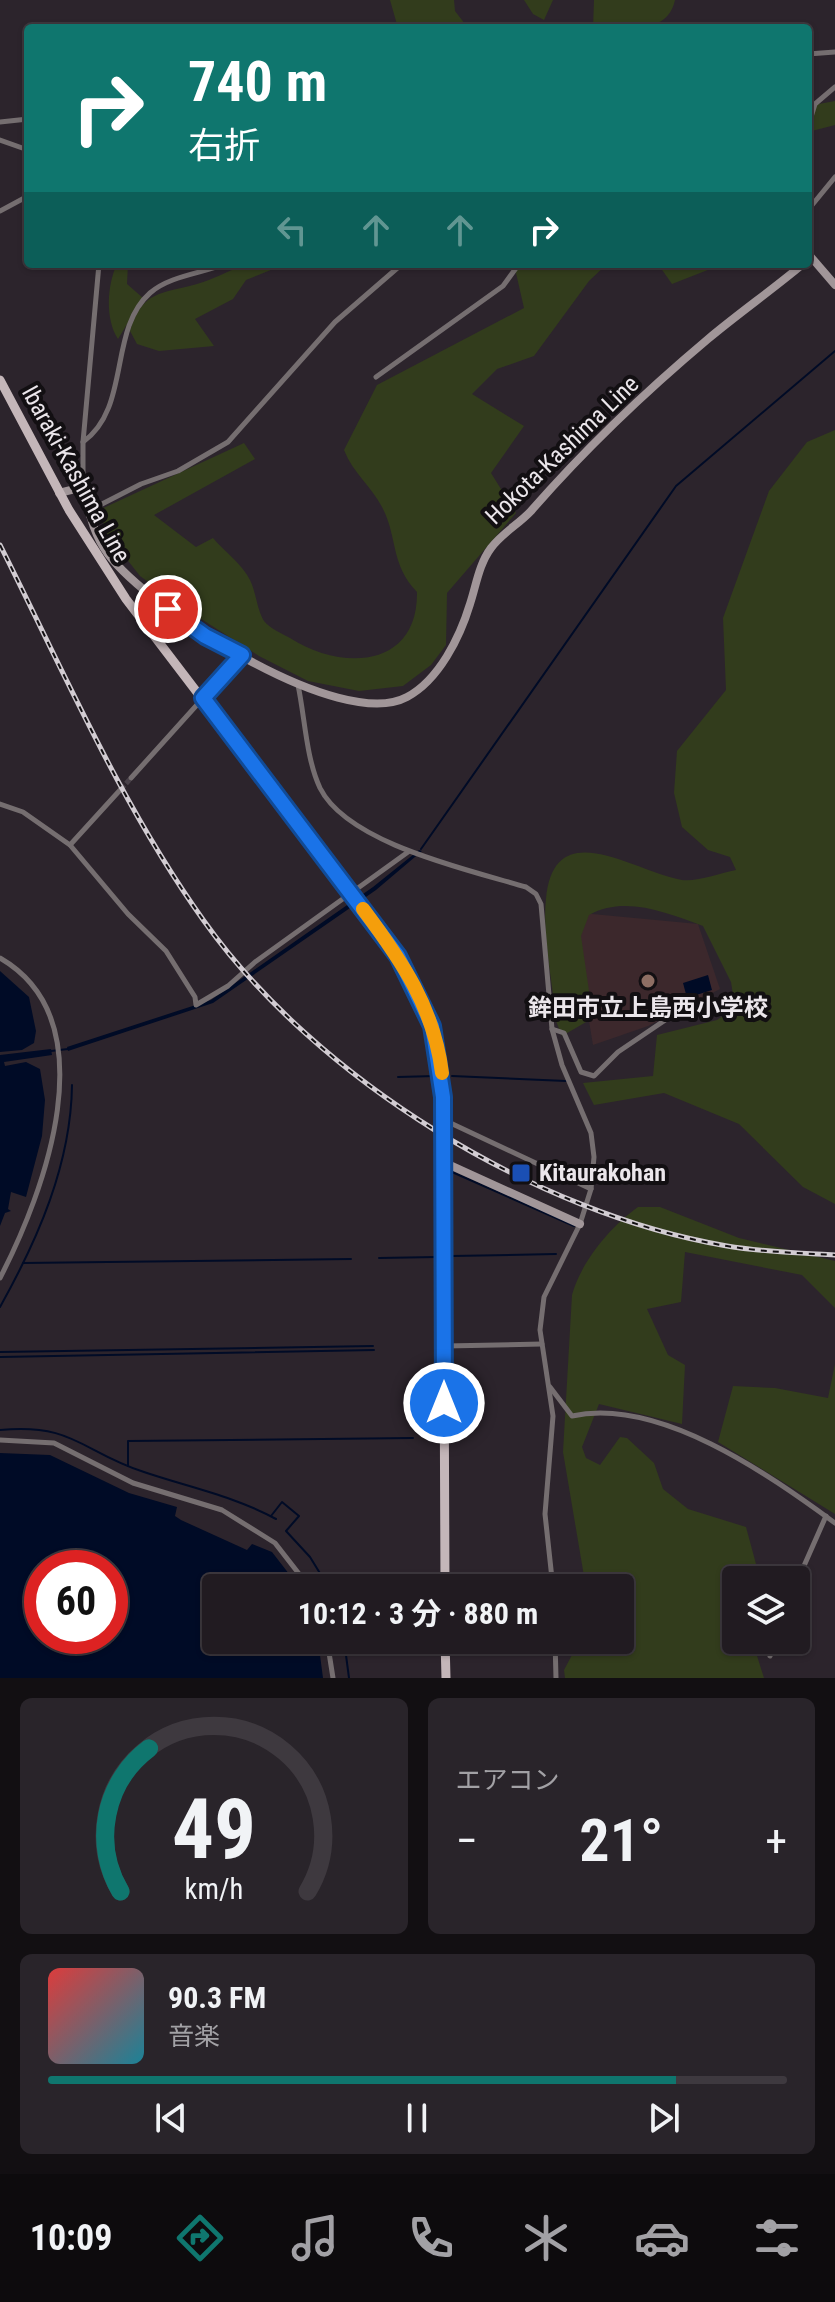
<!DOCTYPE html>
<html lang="ja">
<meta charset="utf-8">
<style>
:root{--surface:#211b21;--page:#29242a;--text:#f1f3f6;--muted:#a2a1a5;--line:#3e393f;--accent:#0f766e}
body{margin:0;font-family:"Roboto Condensed","Noto Sans JP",sans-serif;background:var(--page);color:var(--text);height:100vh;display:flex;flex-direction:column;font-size:30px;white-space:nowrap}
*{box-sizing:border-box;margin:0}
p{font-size:26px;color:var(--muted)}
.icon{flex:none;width:44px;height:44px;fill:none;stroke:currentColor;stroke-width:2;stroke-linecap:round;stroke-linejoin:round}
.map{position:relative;height:1678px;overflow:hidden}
.drawer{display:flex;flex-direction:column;gap:20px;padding:20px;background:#120f12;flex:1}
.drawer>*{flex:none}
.guide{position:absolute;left:24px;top:24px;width:788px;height:244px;border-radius:8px;box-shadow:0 2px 6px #0004,0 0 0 2px var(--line);background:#0f766e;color:#fff;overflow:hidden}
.fabs{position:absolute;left:722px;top:1566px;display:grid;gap:16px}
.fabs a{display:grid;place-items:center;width:88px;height:88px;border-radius:8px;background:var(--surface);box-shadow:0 2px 6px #0004,0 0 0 2px var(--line);font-size:40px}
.speed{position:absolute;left:24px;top:1550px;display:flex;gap:16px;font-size:40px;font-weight:700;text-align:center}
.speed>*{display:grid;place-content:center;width:104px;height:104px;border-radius:50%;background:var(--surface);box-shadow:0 2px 6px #0004,0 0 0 2px var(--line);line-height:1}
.speed .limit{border:12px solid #d22;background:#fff;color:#111}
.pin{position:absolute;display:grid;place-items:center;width:68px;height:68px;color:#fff;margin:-34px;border:4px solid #fff;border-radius:50%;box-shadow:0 2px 8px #0007}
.me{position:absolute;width:88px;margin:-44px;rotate:0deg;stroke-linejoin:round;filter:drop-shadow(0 0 6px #0008)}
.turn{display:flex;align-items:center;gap:28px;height:168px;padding:0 32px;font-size:36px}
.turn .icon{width:104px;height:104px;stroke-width:2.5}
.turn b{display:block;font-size:56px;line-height:68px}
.lanes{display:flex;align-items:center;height:76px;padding:0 32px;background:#0003;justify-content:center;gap:40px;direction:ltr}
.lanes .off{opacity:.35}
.big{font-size:60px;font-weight:700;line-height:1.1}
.drawer .widget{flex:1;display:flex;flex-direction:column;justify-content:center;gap:12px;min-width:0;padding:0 28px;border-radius:12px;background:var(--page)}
.drawer .dial{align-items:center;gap:0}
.dial svg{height:208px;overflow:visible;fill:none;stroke:var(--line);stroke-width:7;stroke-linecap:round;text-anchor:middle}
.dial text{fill:var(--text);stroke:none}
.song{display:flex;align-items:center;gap:24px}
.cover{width:96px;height:96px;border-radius:12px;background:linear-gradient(135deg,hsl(0 70% 55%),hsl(190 70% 35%))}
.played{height:8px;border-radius:4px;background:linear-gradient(90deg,var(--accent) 85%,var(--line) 85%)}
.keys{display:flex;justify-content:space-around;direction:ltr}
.heat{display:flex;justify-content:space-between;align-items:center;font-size:44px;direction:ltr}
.drawer .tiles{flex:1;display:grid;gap:20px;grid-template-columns:1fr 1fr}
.widget:last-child{grid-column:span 2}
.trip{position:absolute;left:202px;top:1574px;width:432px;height:80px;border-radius:8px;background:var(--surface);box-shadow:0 2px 6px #0004,0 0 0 2px var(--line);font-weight:700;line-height:80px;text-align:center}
.tab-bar{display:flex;height:128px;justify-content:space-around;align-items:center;background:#0d0b0d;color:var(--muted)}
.tab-bar .icon{width:56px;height:56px}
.tab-bar .on{color:var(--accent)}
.tab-bar b{font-size:36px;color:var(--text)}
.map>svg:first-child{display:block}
.education{fill:#3c282c}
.green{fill:#323c1c}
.water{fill:#000b26;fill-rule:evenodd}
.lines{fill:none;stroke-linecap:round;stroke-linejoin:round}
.stream{stroke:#000b26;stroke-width:2}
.street-tunnel{stroke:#494149;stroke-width:5;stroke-dasharray:5 2.5;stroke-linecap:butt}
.street{stroke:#756e70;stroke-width:5}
.secondary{stroke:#a19699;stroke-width:8}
.primary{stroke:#c4b6b9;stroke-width:9}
.rail-casing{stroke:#d2ccd2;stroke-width:5}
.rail{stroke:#120f12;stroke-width:2;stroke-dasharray:6;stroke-linecap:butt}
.route-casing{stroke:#114b97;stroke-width:20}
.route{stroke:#1a73e8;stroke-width:14}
.slow{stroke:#f59e0b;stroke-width:14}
.education-dot{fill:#8d6e63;stroke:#120f12;stroke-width:3}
.transit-dot{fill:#1a4fb4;stroke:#120f12;stroke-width:3}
.labels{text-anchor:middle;stroke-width:8;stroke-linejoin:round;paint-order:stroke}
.street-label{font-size:24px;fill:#ebe6eb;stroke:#120f12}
.poi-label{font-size:24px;font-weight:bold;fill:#ebe6eb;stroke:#120f12}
</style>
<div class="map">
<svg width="835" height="1678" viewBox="0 0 835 1678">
<rect width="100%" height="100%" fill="#2c242c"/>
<!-- education -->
<path class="education" d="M 571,912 L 698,924 L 720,989 L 648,1026 L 593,1045 Z"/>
<!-- green -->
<g class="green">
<path d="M 390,0 L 454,0 L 455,11 L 468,28 L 398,28 Z"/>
<path d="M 524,0 L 553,0 L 544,20 L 533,14 Z"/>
<path d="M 594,0 L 675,0 C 667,37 622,28 593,28 Z"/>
<path d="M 835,101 L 835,125 L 808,132 L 808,106 Z"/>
<path d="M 117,264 L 128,264 L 127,284 L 143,298 L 118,339 C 105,319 107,285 117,264 Z"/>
<path d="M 245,264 L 283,265 L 246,280 L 233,299 L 195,319 L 214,346 L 159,351 L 137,344 L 130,331 C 142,290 162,294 197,284 C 214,279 229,271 245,264 Z"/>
<path d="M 514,264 L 607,264 L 589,281 L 534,356 L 497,369 L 472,394 L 524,426 L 491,473 L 516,513 L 447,593 L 446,645 L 431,665 L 403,686 L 359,691 L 308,681 L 259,656 L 184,608 L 140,576 L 107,534 L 99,510 L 244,443 L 255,459 L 154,515 L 196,547 L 213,538 C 224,551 243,565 250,580 C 256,592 257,610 264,621 C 269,628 283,634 290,638 C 341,671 418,669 417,592 C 390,564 398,537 382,507 C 371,486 353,473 344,450 L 377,385 L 524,308 Z"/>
<path d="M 658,264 L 723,264 L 672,284 Z"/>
<path d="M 835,430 L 835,1204 L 803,1187 L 739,1124 L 664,1093 L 594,1105 L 583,1083 L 653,1076 L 657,1035 L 717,1020 L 735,1007 L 731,982 L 703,926 C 667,913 625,895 589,915 L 581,936 L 593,1018 L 562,1036 L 556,1021 C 553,984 542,935 546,899 C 554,813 632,871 682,880 C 697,882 720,873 736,870 L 730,857 L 708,850 L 682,827 L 674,793 L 677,751 L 726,690 L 723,618 L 769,491 L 807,442 Z"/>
<path d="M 638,1207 L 660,1207 L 739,1238 L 835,1261 L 835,1308 L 802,1275 L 685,1252 L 681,1302 L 647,1309 L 668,1355 L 685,1365 L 682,1424 L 599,1404 L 582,1447 L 586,1458 L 600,1465 L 620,1437 L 627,1438 L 654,1463 L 663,1489 L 688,1509 L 746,1527 L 756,1564 L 750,1580 L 736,1580 L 736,1640 L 752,1640 L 764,1678 L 565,1678 L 564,1670 L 580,1640 L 620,1640 L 620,1588 L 586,1588 L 563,1452 L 572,1295 C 581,1262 610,1227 638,1207 Z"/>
<path d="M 835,1364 L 835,1514 L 718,1442 L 733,1386 L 775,1388 L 828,1398 Z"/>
</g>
<!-- water -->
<g class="water">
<path d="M 419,850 L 422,851 L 376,890 L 213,1003 L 68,1051 L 67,1047 L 211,1000 L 373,887 Z"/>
<path d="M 0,971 L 29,997 L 36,1031 L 34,1043 L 22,1050 L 0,1052 Z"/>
<path d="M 708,975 L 712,990 L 687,998 L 683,983 Z"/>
<path d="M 51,1049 L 52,1055 L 4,1062 L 5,1066 L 26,1062 L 40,1069 L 45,1100 L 42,1136 L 26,1197 L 11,1192 L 8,1209 L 11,1211 L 5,1213 L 0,1226 L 0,1055 Z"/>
<path d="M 0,1453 L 50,1455 L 129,1493 L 177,1507 L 175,1516 L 181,1520 L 247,1550 L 252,1544 L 272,1552 L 300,1588 L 216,1588 L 216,1640 L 318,1640 L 323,1678 L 0,1678 ZM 42,1568 L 110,1568 L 110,1636 L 42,1636 Z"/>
</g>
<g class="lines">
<!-- stream -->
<g class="stream">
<path d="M 421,849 L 676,486 L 835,351"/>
<path d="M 51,1051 L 68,1049"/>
<path d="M 452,1076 L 566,1081"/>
<path d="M 398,1077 L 435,1076"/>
<path d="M 452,1172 L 574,1226"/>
<path d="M 452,1256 L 556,1254"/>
<path d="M 379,1258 L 437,1257"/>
<path d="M 23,1263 L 351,1259"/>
<path d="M 0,1307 C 38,1239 71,1164 72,1085"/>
<path d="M 0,1352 L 373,1346"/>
<path d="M 0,1357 L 374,1350"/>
<path d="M 0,1430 C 74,1423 82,1452 144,1472 C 188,1487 234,1496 276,1519"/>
<path d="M 128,1466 L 128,1441 L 413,1438"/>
<path d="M 271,1516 L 282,1502 L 299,1516 L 286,1531 L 310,1557 L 329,1588"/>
<path d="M 344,1640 L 349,1678"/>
</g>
<!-- street-tunnel -->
<path class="street-tunnel" d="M 121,789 L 131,778"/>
<!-- street -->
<g class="street">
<path d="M 808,54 L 835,52"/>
<path d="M 0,122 L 28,119"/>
<path d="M 808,127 L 815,104 L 835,87"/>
<path d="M 0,140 L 28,150"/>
<path d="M 808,210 L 835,177"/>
<path d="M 0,211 L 28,196"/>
<path d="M 808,244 L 811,257"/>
<path d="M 705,264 L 711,264"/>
<path d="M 376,377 L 503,286 L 519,264"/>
<path d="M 83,442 C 131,408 108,330 150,293 C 169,276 203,273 225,264"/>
<path d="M 83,486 L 83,442 L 99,264"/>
<path d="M 88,506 L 102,504 L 141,484 L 178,471 L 228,442 L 335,322 L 402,264"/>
<path d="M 298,685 C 305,718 306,758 320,788 C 348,844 470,870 526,887 L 536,894 L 541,904 L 552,1029 L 562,1065 L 591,1133 L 594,1157 L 591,1189 L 580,1224 L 544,1297 L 540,1330 L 553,1416 L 545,1514 L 553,1588"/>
<path d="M 131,778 L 241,656"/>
<path d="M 0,804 L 23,812 L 70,845 L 128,914 L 166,951 L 195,997 L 196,1005 L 228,986 L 255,962 L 408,852"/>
<path d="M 70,845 L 121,789"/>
<path d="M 0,958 C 109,1021 44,1193 0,1278"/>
<path d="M 552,1029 L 564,1033 L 581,1072 L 594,1076 L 618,1052 L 680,1010"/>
<path d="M 444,1120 L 591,1189"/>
<path d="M 445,1346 L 542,1344"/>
<path d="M 550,1387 L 572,1416 C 659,1397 768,1474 835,1523"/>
<path d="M 0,1440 L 54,1443 L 133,1483 L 222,1510 L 275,1543 L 310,1588"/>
<path d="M 796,1584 L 826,1516"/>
<path d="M 327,1640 L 333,1678"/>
<path d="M 555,1640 L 556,1678"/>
<path d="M 770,1656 L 776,1640"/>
</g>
<!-- secondary -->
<g class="secondary">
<path d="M 808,259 L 811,257 L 835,285"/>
<path d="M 59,493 L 83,487 C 89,511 93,534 108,554 C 149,609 340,733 407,697 C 439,680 460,637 470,604 C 476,586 479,564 491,548 C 502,533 519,524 531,511 C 585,449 645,392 708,339 C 739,313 772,290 803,264"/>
<path d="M 443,1162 L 580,1224"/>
</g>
<!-- primary -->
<g class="primary">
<path d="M 0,380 L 69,510 L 126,599 L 398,956 L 432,1026 L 443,1097 L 445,1588"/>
<path d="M 445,1640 L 446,1678"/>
</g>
<!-- rail casing -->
<g class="rail-casing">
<path id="rail" d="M 0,545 C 64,672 121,805 204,921 C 316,1079 536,1214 727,1246 C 762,1252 799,1253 835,1255"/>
</g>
<!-- rail -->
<use href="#rail" class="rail"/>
</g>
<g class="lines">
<!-- route casing -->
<g class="route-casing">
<path id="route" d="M 168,609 L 205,636 L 242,655 L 203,698 L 398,956 L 432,1026 L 443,1097 L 444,1403"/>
</g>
<!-- route -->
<use href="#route" class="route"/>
<!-- slow -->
<path class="slow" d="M 363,909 C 402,961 434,1008 442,1073"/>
</g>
<!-- markers -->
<circle class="education-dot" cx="648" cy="981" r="8"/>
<rect class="transit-dot" x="511" y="1163" width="20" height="20" rx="4"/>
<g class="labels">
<!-- street labels -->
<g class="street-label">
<text transform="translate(562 450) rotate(-44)" y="8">Hokota-Kashima Line</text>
<text transform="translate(76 474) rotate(61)" y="8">Ibaraki-Kashima Line</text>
</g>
<!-- poi labels -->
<g class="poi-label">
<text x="648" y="1016">鉾田市立上島西小学校</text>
<text x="539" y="1181" text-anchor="start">Kitaurakohan</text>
</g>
</g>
</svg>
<div class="fabs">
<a><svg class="icon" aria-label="layers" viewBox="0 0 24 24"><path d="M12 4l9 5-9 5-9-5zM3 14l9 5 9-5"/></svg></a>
</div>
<div class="speed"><div class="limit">60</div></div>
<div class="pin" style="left:168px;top:609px;background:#d93025"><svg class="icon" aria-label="arrive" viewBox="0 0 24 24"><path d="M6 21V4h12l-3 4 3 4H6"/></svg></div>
<svg class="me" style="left:444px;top:1403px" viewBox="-20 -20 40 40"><circle r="17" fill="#1a73e8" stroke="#fff" stroke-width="3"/><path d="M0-11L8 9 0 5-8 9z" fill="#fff"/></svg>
<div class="trip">10:12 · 3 分 · 880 m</div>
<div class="guide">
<div class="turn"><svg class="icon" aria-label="right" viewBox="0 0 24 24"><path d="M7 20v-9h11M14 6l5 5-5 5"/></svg><div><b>740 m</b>右折</div></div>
<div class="lanes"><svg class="icon off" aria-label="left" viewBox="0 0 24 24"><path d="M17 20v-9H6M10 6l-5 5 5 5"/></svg><svg class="icon off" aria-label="ahead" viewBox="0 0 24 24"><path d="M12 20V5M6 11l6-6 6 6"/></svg><svg class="icon off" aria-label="ahead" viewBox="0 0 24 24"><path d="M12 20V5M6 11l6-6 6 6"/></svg><svg class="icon" aria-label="right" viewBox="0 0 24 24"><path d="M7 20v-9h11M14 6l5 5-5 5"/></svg></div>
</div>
</div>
<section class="drawer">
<div class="tiles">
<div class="widget dial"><svg viewBox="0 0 100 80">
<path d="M14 69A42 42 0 1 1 86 69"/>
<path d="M14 69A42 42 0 0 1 25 14" stroke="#0f766e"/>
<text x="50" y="56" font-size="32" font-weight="700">49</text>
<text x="50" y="72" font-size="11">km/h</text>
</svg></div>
<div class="widget"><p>エアコン</p>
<div class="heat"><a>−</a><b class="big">21°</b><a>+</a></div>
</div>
<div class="widget">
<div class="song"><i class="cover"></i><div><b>90.3 FM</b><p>音楽</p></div></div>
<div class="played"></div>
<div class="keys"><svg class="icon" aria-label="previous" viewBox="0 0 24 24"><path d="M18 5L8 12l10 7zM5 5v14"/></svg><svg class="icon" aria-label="pause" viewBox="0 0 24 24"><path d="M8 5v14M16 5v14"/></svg><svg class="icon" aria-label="next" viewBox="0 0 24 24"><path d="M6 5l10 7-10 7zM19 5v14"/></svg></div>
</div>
</div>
</section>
<nav class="tab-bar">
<b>10:09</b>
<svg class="icon on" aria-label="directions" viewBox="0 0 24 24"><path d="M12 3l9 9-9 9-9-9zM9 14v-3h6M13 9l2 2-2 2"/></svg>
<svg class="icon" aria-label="music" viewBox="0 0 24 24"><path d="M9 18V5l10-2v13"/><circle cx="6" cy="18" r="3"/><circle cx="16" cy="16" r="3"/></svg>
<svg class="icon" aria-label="phone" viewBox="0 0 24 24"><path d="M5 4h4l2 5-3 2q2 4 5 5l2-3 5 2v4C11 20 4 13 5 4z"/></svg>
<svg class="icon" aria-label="climate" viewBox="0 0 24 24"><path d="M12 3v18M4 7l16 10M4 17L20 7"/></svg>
<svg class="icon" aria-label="car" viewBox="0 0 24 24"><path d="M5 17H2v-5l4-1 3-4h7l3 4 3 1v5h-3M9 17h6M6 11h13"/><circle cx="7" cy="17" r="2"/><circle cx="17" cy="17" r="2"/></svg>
<svg class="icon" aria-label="filters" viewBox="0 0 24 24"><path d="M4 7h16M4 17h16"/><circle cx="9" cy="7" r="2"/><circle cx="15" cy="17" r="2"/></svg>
</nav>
